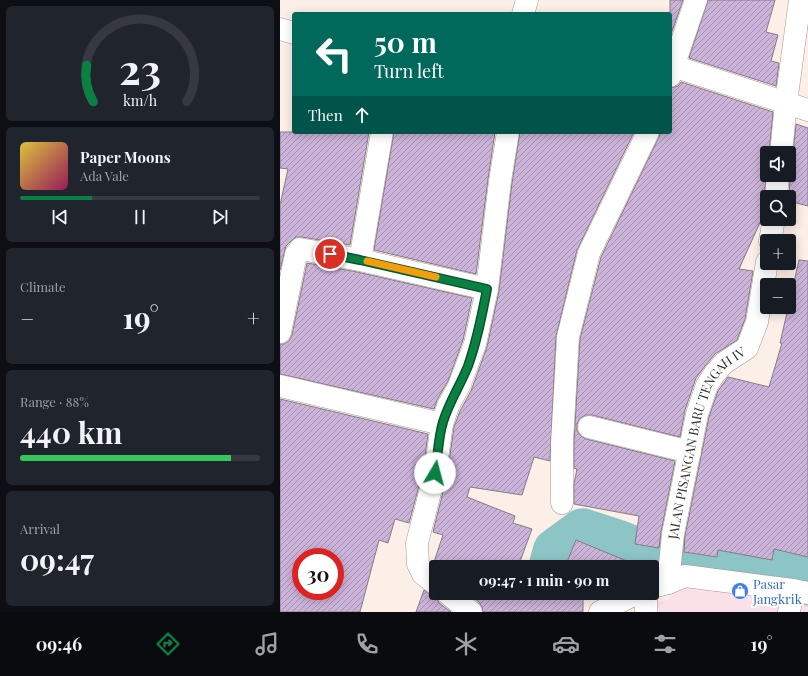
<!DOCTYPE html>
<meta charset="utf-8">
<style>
:root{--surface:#171b24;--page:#20242c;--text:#f1f3f6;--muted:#9ea1a6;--line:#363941;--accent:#0b8043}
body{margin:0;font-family:"Playfair Display",serif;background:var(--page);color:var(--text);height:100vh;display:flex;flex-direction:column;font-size:15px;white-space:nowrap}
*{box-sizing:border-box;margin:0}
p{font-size:13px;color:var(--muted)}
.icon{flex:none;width:22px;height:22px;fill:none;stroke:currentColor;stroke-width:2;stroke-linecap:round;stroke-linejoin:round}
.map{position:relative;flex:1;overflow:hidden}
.details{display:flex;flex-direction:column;gap:6px;padding:6px;background:#0d0f14;width:280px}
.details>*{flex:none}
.banner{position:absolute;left:12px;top:12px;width:380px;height:122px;border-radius:4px;box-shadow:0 2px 10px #0003;background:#00695c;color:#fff;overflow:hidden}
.tools{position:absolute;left:480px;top:146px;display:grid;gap:8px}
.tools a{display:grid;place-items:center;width:36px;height:36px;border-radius:4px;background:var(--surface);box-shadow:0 2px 10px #0003;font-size:20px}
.speed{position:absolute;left:12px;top:548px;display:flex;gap:8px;font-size:20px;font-weight:700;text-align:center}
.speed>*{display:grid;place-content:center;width:52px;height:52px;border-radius:50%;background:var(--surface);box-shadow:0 2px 10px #0003;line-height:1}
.speed .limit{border:6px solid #d22;background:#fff;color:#111}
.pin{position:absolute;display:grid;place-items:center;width:34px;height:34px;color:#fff;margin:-17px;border:2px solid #fff;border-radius:50%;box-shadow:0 1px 4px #0007}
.me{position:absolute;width:44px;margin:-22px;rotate:8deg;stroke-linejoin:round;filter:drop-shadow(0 0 3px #0008)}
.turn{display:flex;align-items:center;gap:14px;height:84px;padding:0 16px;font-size:18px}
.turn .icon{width:52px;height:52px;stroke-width:2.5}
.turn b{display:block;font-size:28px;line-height:34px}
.then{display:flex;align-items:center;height:38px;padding:0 16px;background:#0003;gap:8px;font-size:15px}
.big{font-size:30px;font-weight:700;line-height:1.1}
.details .widget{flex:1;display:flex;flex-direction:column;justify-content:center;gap:6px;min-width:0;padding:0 14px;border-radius:6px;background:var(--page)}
.details .dial{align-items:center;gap:0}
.dial svg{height:104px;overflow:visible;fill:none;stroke:var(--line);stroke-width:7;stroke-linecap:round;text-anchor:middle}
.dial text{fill:var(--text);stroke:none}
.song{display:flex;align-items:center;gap:12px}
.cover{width:48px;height:48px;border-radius:6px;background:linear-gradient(135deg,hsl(50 70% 55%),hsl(330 70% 35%))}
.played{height:4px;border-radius:2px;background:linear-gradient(90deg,var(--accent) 30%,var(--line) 30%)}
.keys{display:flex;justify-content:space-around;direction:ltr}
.heat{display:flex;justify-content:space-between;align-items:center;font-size:22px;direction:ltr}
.charge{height:6px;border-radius:3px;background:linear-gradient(90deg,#34c759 88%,var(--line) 0)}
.trip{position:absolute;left:149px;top:560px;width:230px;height:40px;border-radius:4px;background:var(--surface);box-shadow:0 2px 10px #0003;font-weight:700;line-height:40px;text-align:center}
.menu{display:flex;height:64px;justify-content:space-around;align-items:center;background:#090b0e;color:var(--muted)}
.menu .icon{width:28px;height:28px}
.menu .on{color:var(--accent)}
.menu b{font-size:18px;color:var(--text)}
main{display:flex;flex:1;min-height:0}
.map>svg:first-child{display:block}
.commercial{fill:#fae0e7}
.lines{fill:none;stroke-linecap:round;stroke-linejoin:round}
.river{stroke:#8dc5c7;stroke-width:49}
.building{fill:url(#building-hatch);stroke:#837c86;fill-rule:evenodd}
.minor-casing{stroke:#a59993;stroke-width:23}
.tertiary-casing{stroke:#a59993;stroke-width:23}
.minor{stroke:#fff;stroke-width:22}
.tertiary{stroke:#fff;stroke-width:22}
.route-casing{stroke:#07532c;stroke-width:10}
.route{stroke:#0b8043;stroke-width:7}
.slow{stroke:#f59e0b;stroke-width:7}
.labels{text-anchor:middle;stroke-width:4;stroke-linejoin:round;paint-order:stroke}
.street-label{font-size:13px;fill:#35302d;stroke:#fff}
.shop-label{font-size:13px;fill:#366cbe;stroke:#fff;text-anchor:start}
</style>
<main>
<section class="details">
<div class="widget dial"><svg viewBox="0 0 100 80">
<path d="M14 69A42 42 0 1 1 86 69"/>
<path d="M14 69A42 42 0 0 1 9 41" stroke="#0b8043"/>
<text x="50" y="56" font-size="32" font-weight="700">23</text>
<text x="50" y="72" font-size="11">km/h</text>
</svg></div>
<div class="widget">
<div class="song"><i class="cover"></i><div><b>Paper Moons</b><p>Ada Vale</p></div></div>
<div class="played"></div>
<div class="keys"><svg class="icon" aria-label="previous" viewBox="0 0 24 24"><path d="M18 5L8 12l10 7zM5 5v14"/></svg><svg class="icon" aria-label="pause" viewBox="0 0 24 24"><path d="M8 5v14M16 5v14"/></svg><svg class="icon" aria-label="next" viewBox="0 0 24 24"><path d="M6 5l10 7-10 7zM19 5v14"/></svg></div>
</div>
<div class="widget"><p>Climate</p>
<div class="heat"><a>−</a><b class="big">19°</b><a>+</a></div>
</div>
<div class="widget"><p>Range · 88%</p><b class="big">440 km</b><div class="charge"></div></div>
<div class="widget"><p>Arrival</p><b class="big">09:47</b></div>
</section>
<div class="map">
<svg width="528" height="612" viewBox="0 0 528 612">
<defs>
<pattern id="building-hatch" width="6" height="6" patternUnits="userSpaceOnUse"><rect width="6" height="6" fill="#ccb3d9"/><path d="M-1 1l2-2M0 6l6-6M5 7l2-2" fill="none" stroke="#a692b0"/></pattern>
</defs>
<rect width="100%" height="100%" fill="#fcefe7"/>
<!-- commercial -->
<path class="commercial" d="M 396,560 L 511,576 L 528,581 L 528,612 L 371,612 L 374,604 L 389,599 L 393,584 Z"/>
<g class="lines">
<!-- river -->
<path class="river" d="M 273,567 L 277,552 L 303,533 L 337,544 L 379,561 L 396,560 L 437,565 L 511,576 L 528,581"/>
</g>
<!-- building -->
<g class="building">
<path d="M 390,0 L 403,0 L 390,37 Z"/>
<path d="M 428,0 L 495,0 L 486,32 L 498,35 L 491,61 L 499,63 L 496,86 L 409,58 Z"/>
<path d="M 401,82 L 493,112 L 489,153 L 487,153 L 487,170 L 484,196 L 487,207 L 459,269 L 473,271 L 465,319 L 457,340 L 435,354 L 425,366 L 416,378 L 405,410 L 400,437 L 312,415 L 306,415 L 300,418 L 297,424 L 297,431 L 301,436 L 306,439 L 395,461 L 381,532 L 379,548 L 355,544 L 359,516 L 294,504 L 294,484 L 297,469 L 294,468 L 294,443 L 300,339 L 321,257 L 379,137 L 380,132 L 390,132 L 390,88 L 398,86 Z"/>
<path d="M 516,124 L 528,128 L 528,206 L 509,201 L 510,176 L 509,162 L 513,154 Z"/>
<path d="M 0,132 L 89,132 L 70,245 L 22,237 L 16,237 L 11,241 L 6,246 L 0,270 L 0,205 L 8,169 L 0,168 Z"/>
<path d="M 114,132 L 215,132 L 208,179 L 196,274 L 94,250 Z"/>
<path d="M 240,132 L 354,132 L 297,250 L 276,336 L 270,461 L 254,457 L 242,495 L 190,487 L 187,497 L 235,516 L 233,523 L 252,529 L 238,567 L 156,567 L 156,568 L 153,565 L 163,535 L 153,532 L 167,476 L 174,427 L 180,411 L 191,391 L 207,347 L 219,291 L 232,183 Z"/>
<path d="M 519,260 L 528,261 L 528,557 L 494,549 L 492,560 L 438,550 L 437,557 L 404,552 L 405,536 L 429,417 L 438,391 L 448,377 L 489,387 L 502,343 L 500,343 Z"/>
<path d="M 27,263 L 77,272 L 192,298 L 183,340 L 168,381 L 157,400 L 154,409 L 0,374 L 0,344 L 4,344 L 9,341 L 12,335 Z"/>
<path d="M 0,399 L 148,434 L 143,471 L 129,523 L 115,519 L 108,543 L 99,540 L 80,612 L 0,612 ZM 21,557 L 55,557 L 55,591 L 21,591 Z"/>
<path d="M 296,540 L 359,566 L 359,567 L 285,567 Z"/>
<path d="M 144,590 L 149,594 L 155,596 L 159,603 L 171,612 L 136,612 Z"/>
<path d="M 187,593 L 265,593 L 303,598 L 303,612 L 203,612 L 202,607 L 199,602 Z"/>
</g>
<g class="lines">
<!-- minor casing -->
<g class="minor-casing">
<g id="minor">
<path d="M 243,14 L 247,0"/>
<path d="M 0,29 L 14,33"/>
<path d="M 390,65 L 528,110"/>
<path d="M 390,76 L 416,0"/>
<path d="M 102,132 L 80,260 L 207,289"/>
<path d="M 501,153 L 506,103 L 520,0"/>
<path d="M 496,197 L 498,175"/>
<path d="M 490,241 L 494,219"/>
<path d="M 0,332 L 16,254 L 20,249 L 80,260"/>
<path d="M 0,386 L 162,424"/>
<path d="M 309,427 L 410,452"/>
<path d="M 282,503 L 282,443 L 288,337 L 309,253 L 368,132"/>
<path id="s1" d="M 388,583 L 393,534 L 417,414 L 427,385 L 435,373 L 444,363 L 467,348 L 477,322 L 487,262"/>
<path d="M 156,584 L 143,574 L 138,564 L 137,543 L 155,473 L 162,424 L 168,406 L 179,386 L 195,344 L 207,289 L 220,181 L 228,132"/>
<path d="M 167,593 L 191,612"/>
<path d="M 366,593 L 366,612"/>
<path d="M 509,612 L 513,590"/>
</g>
</g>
<!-- tertiary casing -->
<g class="tertiary-casing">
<g id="tertiary">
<path d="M 372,587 L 388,583 L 405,576 L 513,590 L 528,593"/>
<path d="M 320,612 L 357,593"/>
</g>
</g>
<!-- minor -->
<use href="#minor" class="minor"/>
<!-- tertiary -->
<use href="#tertiary" class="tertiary"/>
</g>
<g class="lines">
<!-- route casing -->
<g class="route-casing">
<path id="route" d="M 50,254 L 80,260 L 207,289 C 202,315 197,341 188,366 C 180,386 169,402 163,422 C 158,438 158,457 155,473"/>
</g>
<!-- route -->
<use href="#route" class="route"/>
<!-- slow -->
<path class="slow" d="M 87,261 L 156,277"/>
</g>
<!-- icons -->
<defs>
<g id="shop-disc" transform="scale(0.9)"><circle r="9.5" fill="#3f7fe0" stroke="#fff"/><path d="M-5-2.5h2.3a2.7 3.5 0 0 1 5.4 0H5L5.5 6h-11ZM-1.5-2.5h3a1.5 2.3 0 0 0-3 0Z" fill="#fff"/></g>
</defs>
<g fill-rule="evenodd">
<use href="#shop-disc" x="460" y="591"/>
</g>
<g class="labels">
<!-- street labels -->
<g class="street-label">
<text dy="5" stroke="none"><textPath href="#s1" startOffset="149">JALAN PISANGAN BARU TENGAH IV</textPath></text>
</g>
<!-- shop labels -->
<g class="shop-label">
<text x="473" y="589">Pasar<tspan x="473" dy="15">Jangkrik</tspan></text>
</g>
</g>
</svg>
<div class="tools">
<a><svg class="icon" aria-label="sound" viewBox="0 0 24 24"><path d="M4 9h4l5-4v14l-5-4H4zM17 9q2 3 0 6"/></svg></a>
<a><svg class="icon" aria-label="search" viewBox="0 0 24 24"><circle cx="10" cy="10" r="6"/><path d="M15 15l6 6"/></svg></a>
<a>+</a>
<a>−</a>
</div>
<div class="speed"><div class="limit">30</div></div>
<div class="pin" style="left:50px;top:254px;background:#d93025"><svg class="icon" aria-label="arrive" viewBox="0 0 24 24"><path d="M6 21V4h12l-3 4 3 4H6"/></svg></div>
<svg class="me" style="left:155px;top:473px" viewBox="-20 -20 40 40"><circle r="19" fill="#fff"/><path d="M0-13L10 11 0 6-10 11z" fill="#0b8043"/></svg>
<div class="trip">09:47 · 1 min · 90 m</div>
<div class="banner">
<div class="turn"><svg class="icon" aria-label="left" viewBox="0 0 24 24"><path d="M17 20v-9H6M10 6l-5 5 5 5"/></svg><div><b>50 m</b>Turn left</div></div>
<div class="then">Then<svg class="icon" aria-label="ahead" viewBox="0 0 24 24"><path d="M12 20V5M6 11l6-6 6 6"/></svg></div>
</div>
</div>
</main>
<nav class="menu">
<b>09:46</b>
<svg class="icon on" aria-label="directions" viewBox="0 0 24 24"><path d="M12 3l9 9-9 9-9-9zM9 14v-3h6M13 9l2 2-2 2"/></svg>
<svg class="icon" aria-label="music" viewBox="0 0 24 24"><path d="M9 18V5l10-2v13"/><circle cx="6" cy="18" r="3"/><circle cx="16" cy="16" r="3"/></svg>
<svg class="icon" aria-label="phone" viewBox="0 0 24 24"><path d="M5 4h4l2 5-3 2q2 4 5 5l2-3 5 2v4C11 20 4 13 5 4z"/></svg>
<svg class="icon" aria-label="climate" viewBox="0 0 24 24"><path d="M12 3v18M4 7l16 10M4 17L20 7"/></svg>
<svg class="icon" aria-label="car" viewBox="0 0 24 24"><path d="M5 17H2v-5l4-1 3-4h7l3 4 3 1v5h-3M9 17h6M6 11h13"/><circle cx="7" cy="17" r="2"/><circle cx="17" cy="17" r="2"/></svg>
<svg class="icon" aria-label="filters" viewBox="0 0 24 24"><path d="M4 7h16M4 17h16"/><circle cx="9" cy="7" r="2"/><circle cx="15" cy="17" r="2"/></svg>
<b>19°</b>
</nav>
